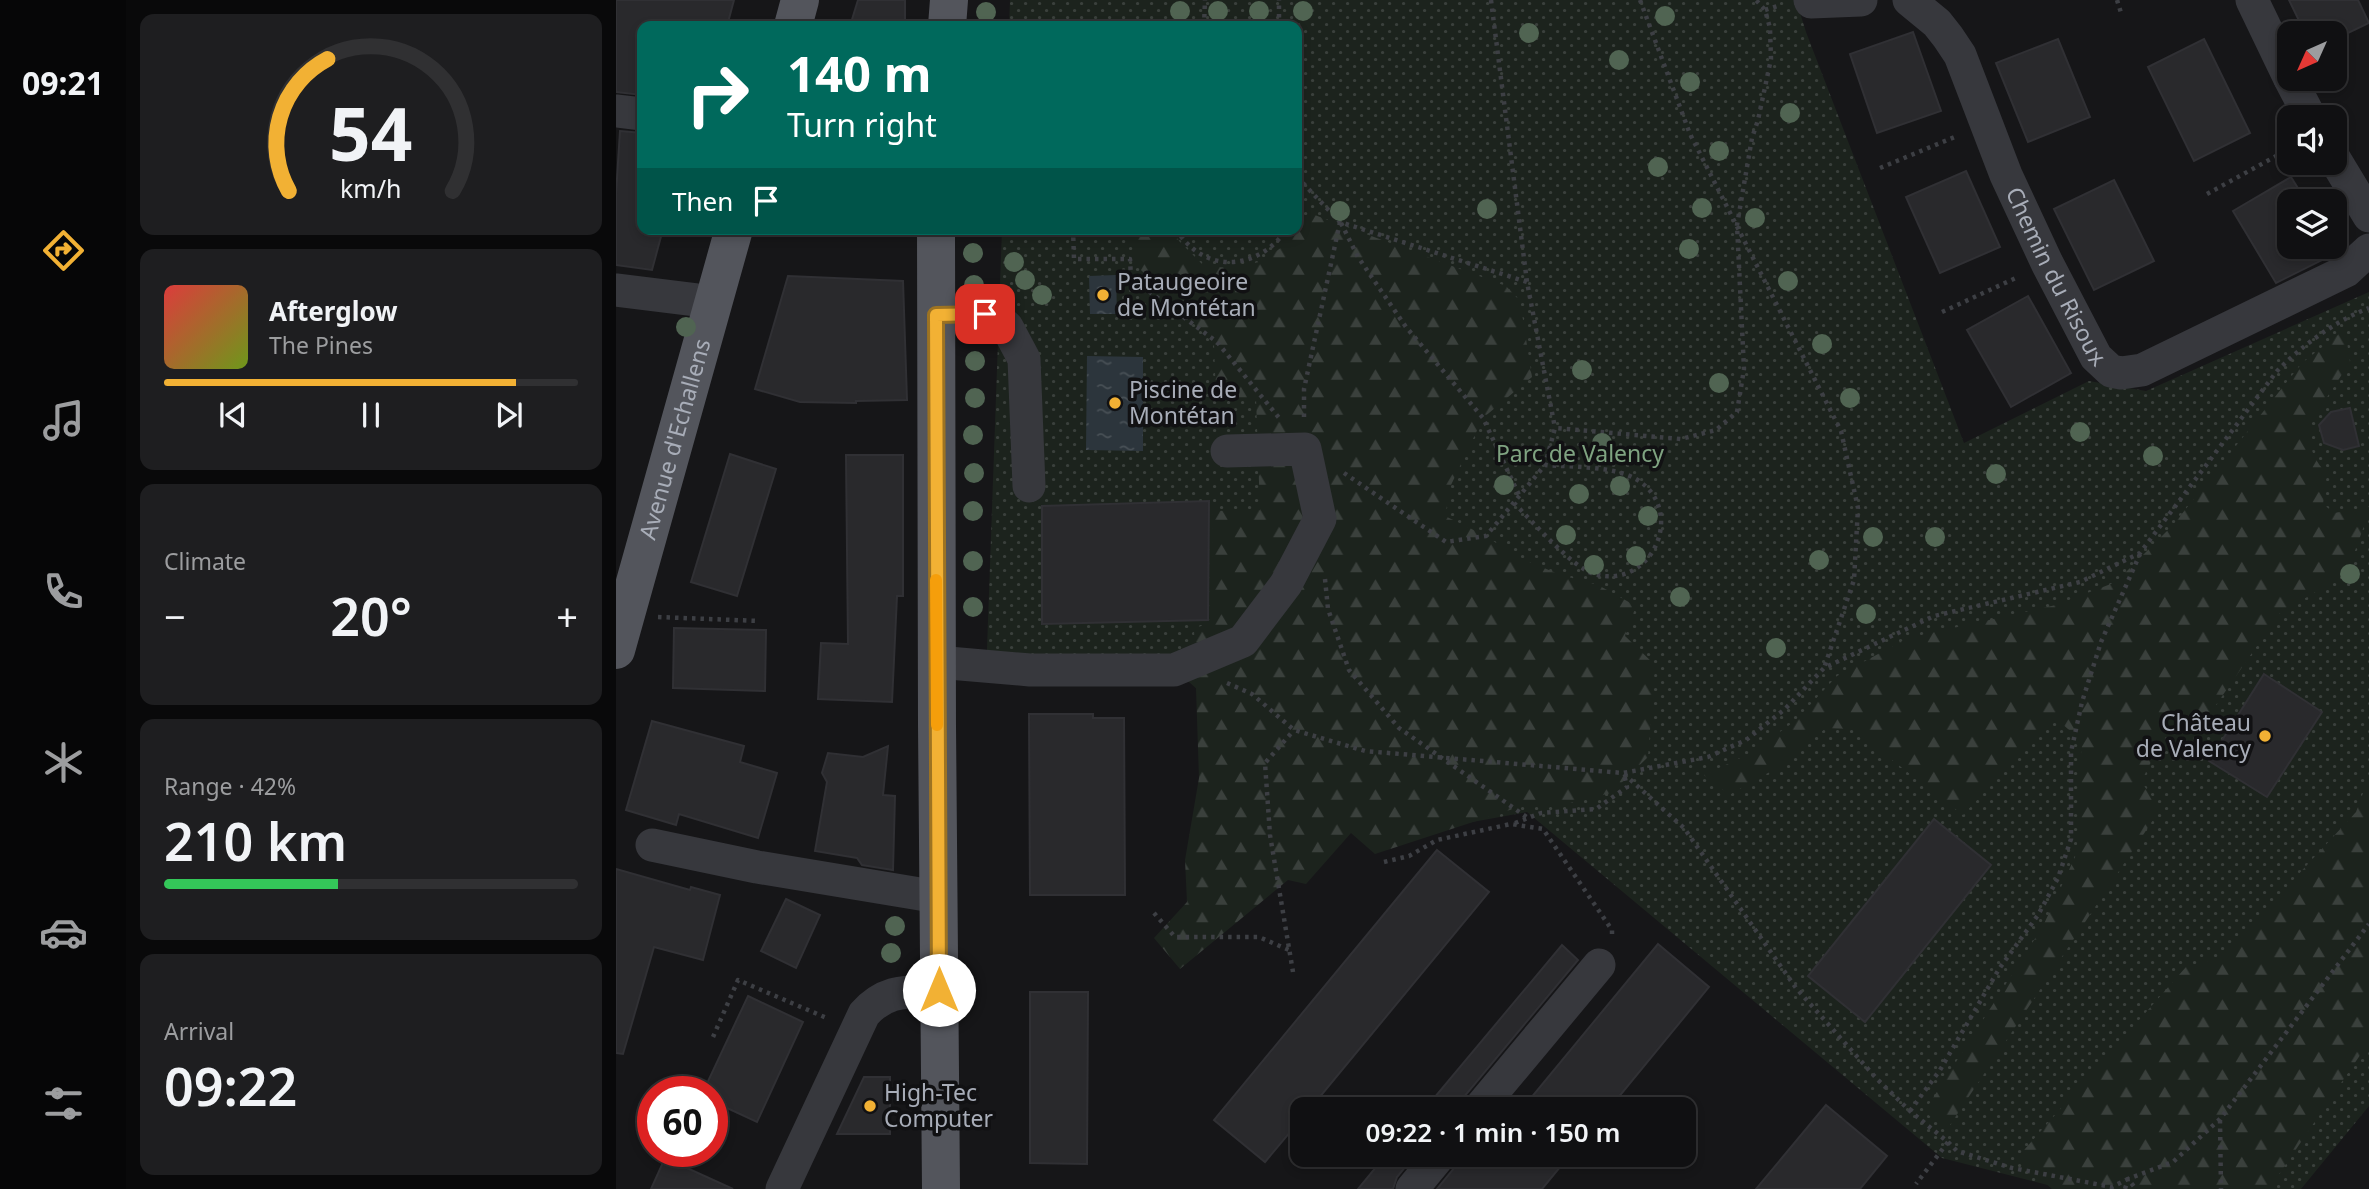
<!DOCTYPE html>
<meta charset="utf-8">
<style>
:root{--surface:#101012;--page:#1e1e20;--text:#f1f3f6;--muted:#9c9d9f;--line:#303032;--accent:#f2b134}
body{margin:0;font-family:"Noto Sans",sans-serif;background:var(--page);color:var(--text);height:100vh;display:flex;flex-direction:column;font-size:26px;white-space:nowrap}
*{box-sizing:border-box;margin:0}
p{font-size:23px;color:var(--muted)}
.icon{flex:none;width:38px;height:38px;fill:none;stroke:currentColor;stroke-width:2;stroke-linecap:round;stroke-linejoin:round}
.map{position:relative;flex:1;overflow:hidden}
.side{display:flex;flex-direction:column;gap:14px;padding:14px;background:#09090a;width:490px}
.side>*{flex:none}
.banner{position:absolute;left:21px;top:21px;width:665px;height:214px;border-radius:14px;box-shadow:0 4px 10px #0003,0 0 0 2px var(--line);background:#00695c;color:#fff;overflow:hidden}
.needle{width:46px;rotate:225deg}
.buttons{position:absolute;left:1661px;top:21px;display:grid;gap:14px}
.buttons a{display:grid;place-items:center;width:70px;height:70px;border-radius:14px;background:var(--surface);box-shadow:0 4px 10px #0003,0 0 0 2px var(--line);font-size:35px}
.speed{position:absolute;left:21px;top:1076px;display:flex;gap:14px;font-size:35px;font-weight:700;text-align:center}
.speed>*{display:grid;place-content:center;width:91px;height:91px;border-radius:50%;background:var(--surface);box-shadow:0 4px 10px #0003,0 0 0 2px var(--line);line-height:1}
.speed .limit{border:10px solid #d22;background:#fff;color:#111}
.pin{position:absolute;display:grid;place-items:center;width:60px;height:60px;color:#fff;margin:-30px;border-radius:14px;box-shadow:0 4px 10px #0006}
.me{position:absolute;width:77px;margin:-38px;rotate:0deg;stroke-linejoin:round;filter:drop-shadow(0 0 5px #0008)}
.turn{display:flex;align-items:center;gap:24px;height:147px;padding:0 35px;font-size:32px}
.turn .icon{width:91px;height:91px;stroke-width:2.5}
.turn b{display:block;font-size:49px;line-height:60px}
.then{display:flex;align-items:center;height:66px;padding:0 35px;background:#0003;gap:14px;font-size:26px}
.big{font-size:52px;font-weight:600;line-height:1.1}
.side .card{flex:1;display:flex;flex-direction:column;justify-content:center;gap:10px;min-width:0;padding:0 24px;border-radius:14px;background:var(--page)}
.side .dial{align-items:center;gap:0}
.dial svg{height:182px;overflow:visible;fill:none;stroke:var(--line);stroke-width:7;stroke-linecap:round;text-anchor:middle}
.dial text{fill:var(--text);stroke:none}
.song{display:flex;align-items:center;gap:21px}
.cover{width:84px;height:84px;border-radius:10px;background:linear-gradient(135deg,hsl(0 70% 55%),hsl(80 70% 35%))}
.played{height:7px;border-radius:4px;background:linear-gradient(90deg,var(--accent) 85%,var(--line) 85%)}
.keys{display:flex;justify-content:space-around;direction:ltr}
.heat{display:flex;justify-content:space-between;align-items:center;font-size:38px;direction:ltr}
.charge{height:10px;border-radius:5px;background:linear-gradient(90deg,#34c759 42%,var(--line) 0)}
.trip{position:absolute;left:674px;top:1097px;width:406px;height:70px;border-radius:14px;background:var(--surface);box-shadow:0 4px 10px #0003,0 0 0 2px var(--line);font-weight:600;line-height:70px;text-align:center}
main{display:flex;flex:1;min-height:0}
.tabs{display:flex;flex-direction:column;width:126px;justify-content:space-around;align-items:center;background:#060607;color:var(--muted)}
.tabs .icon{width:49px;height:49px}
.tabs .selected{color:var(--accent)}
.tabs b{font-size:32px;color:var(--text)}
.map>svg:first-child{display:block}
.grass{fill:url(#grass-dots)}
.forest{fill:url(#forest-firs)}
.water{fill:url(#water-ripples)}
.building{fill:#29292c;stroke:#303034;stroke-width:2}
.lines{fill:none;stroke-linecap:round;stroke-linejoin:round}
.path{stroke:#3d3f44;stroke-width:4.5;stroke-dasharray:3.5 5;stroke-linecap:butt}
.minor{stroke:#37383d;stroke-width:33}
.major{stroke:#53555c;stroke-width:38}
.tree{fill:#506452}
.route-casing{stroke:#9d7322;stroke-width:18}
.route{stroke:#f2b134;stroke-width:12}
.slow{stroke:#f59e0b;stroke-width:12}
.poi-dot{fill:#f2b134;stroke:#111113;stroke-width:2.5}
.labels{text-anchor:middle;stroke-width:7;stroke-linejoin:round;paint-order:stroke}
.street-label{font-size:23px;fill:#a8adb8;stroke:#111113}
.poi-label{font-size:23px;fill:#a8adb8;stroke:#111113;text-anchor:start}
.park-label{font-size:23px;fill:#7fa381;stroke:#111113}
</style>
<main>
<nav class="tabs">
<b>09:21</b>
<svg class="icon selected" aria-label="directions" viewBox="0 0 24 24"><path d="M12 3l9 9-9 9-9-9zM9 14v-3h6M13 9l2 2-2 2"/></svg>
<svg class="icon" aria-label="music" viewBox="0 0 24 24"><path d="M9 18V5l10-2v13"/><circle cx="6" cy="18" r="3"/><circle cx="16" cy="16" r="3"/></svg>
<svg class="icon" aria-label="phone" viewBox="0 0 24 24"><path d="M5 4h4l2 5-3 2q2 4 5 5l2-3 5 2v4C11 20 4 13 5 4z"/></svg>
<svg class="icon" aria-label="climate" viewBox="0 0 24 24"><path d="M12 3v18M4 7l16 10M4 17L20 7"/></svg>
<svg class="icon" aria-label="car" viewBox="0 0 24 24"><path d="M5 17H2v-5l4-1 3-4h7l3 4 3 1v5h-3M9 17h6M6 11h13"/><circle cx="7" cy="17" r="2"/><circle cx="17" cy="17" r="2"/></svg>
<svg class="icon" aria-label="filters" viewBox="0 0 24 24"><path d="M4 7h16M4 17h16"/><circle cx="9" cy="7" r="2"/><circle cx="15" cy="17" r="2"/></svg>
</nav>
<section class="side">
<div class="card dial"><svg viewBox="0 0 100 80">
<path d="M14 69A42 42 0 1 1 86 69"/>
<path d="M14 69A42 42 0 0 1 31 11" stroke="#f2b134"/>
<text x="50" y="56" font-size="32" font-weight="700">54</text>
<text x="50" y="72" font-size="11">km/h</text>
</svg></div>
<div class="card">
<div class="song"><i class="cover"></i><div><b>Afterglow</b><p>The Pines</p></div></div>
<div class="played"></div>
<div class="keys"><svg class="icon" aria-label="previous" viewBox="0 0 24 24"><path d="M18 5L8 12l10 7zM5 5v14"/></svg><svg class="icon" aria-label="pause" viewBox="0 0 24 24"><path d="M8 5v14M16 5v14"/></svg><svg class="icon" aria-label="next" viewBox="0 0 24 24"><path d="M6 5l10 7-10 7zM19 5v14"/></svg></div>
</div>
<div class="card"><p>Climate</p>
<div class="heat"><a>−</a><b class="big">20°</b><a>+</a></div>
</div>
<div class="card"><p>Range · 42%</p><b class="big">210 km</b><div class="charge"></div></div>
<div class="card"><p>Arrival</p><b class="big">09:22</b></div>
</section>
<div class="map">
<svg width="1753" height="1189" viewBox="0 0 1753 1189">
<defs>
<pattern id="grass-dots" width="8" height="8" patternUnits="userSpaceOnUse" patternTransform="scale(1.75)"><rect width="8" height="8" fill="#1c231d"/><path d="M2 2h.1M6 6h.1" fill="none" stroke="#3a403c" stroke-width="1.8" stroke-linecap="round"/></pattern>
<pattern id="forest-firs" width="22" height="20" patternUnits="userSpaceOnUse" patternTransform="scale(1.75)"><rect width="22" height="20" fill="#1c231d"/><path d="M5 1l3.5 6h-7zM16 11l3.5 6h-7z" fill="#3a403c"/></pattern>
<pattern id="water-ripples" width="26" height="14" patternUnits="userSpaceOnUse" patternTransform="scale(1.75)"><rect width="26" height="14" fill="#2c353c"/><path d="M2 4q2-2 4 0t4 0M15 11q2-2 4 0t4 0" fill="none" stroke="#485056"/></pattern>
</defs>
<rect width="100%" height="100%" fill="#161618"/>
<!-- grass -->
<path class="grass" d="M 394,0 L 1180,0 L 1190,32 L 1348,443 L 1473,381 L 1530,391 L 1753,292 L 1753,1106 L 1685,1189 L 1447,1189 L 1326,1158 L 911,812 L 752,841 L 573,682 L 370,677 L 386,229 L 681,229 L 681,26 L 393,26 Z"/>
<!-- forest -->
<g class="forest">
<path d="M 696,214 L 890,286 L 904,301 L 916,377 L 867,418 L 835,485 L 829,516 L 870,536 L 899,556 L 945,575 L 982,585 L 1020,606 L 1009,636 L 1039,665 L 1032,757 L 995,793 L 946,805 L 903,807 L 759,854 L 735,833 L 690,884 L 672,880 L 564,969 L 538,938 L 571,902 L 569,860 L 583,778 L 578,628 L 596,623 L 597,511 L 644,510 L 640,398 L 600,398 L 598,344 L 521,266 L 514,229 L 557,229 L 563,241 L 588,266 L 616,268 L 643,262 L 668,246 L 679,229 Z"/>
<path d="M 1729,329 L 1734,362 L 1695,422 C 1696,429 1695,433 1694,440 C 1694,451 1703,467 1711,473 L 1707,504 L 1718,513 L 1753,507 L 1753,512 L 1731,573 L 1663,614 L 1584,728 L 1554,724 L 1525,782 L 1545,808 L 1332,1128 L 1308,1112 L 1427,926 L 1459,857 L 1464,829 L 1462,794 L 1466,741 L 1438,717 L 1347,815 L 1236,729 L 1210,728 L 1159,769 L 1113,795 L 1088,775 L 1135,753 L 1179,721 L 1221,676 L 1292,638 L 1440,605 L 1500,582 L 1557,525 L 1686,363 Z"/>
<path d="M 1753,777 L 1753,1042 L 1653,1189 L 1436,1189 L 1401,1158 L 1570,967 L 1606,957 L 1740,812 Z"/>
</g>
<!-- water -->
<g class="water">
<path d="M 500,275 L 501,314 L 474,314 L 473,276 Z"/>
<path d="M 471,356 L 527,357 L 527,451 L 470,450 Z"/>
</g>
<!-- building -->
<g class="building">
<path d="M 0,0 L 118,0 L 111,26 L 26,26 L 26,95 L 0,92 Z"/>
<path d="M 242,0 L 289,0 L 289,26 L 234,26 Z"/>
<path d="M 1673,0 L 1742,0 L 1753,23 L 1732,33 L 1689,33 Z"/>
<path d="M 1297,32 L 1325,111 L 1261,133 L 1234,54 Z"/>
<path d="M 1442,39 L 1474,117 L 1412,142 L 1380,63 Z"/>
<path d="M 1588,39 L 1634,133 L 1578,161 L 1532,67 Z"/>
<path d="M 4,131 L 26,133 L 26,229 L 47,229 L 36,270 L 0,265 L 0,194 Z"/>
<path d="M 1350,171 L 1384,247 L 1324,273 L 1290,197 Z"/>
<path d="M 1675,177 L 1690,201 L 1673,201 L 1673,247 L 1717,247 L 1720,253 L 1660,283 L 1617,211 Z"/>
<path d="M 1498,180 L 1538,261 L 1478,290 L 1438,209 Z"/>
<path d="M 172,276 L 287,281 L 291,400 L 240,401 L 240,403 L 184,402 L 139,389 Z"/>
<path d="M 1412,296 L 1455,373 L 1395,407 L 1351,330 Z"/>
<path d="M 1734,408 L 1743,446 L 1727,450 L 1708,443 L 1703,425 L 1715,412 Z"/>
<path d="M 114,454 L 160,469 L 121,596 L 75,582 Z"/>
<path d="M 230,455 L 287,455 L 287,596 L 281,596 L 276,702 L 202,699 L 205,643 L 232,644 Z"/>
<path d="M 593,501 L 592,620 L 426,624 L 426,506 Z"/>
<path d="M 58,628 L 150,630 L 149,691 L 57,688 Z"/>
<path d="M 1648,674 L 1706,712 L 1651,797 L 1593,761 Z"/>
<path d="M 413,714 L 477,714 L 477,718 L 508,718 L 509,895 L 414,895 Z"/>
<path d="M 36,721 L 128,746 L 124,762 L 161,773 L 142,838 L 63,814 L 60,825 L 10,810 Z"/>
<path d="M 272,746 L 267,795 L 279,796 L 277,870 L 246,865 L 241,858 L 199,851 L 211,782 L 206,773 L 212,753 L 247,757 Z"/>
<path d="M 1318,819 L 1375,865 L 1249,1022 L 1192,976 Z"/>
<path d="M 821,850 L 873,892 L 693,1110 L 686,1110 L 686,1118 L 649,1162 L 598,1120 Z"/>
<path d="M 0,869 L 74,890 L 75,887 L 104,895 L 87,960 L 38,947 L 7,1054 L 0,1053 Z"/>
<path d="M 170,899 L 204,915 L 180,968 L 145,951 Z"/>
<path d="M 1042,944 L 1093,987 L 992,1110 L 905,1110 Z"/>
<path d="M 946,945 L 962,960 L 847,1098 L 843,1110 L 808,1110 Z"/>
<path d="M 414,992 L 472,992 L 471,1164 L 414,1163 Z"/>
<path d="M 132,996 L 187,1022 L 141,1122 L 96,1101 L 96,1092 L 87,1092 Z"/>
<path d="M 248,1077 L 274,1077 L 274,1134 L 221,1134 Z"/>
<path d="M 1210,1105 L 1271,1156 L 1244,1189 L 1140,1189 Z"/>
<path d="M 770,1155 L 799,1155 L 781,1177 L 777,1189 L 742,1189 Z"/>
<path d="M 843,1155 L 861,1155 L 864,1158 L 867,1155 L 954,1155 L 926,1189 L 821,1189 L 839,1167 Z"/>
<path d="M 49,1158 L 117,1189 L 35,1189 Z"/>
</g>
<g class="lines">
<!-- path -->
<g class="path">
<path d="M 875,0 L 911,282 L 939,428"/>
<path d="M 1024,0 L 1074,134 L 1225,431 L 1242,508 L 1238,580 L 1208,668"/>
<path d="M 1501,0 L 1506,16"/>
<path d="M 1149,10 L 1165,5"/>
<path d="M 588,26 L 589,0"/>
<path d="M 663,26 L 663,0"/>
<path d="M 1264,168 L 1341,136"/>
<path d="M 681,177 L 724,222 L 911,282"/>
<path d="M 1591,194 L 1673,149"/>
<path d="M 725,223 L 742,257 L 790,327 L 867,418 L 903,495"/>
<path d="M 457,229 L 458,259 L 514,259 L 515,278 L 601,342 L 664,419"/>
<path d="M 560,229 C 588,275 642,271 671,229"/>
<path d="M 613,229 L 625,229"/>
<path d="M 1326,312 L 1402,277"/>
<path d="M 688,417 L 688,389 L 724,222"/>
<path d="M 728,473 L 830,542 L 870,536 L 929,465 L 939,428 L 1065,439 L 1100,430 L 1121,412 L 1128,369 L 1121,225 L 1136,138 L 1142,120 L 1155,59 L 1154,28 L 1149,10 L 1140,0"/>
<path d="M 898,503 C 915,520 957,568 978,574 C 1036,591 1072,510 1020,479 C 997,466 956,467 929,465"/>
<path d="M 709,579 L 712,609 L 733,670 L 783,728 L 912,818"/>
<path d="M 42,617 L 143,621"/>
<path d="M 611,683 L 636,694 L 678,730 L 749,751 L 1007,773 L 1092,757 L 1130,740 L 1169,709 L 1208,668 L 1318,616 L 1464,582 L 1524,553 L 1661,371 C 1687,345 1719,321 1753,308"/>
<path d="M 1008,774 L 1068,828 L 1180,988 L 1261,1079 L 1294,1111 L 1332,1142 L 1300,1184"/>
<path d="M 899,823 L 925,813 L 980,809 L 1011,787 L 1008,774"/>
<path d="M 768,862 L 793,856 L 821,840 L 895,824 L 927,829 L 996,930 L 996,939"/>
<path d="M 538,913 L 559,937 L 643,937 L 673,950"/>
<path d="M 677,972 L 654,835 L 649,763 L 678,730"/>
<path d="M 97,1037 L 122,980 L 213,1019"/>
<path d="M 1294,1111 L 1324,1070 L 1383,969 L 1422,915 L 1442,878 L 1455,839 L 1455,752 L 1466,702 L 1485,642 L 1524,554"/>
<path d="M 1604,1120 L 1605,1189"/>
<path d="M 1332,1142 L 1341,1151 L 1396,1168 L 1496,1187 L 1512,1179 L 1520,1189"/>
<path d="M 1509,1189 L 1512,1179 L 1557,1162 L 1604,1119 L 1753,924"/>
</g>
<!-- minor -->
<g class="minor">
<path d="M 1194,0 L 1195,2 L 1245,0"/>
<path id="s1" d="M 1293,0 L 1321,23 L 1332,37 L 1344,55 L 1390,175 L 1431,263 L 1480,357 L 1495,371 L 1505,373 L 1526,370 L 1730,271 L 1753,250"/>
<path d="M 1636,0 L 1673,77"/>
<path d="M 1674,79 L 1694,117"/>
<path d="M 0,111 L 26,114"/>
<path d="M 1718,158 L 1753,216"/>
<path d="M 0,290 L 97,302"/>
<path d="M 320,315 L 369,314 L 381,318 L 391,327 L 408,359 L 413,486"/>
<path d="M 321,662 L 414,670 L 558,670 L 627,641 L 670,584 L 704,519 L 689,449 L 611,451"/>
<path d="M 36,845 L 141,867 L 322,897"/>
<path d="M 862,1110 L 983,965"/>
<path d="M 166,1189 L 248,1014 C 270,989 292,992 323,990"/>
<path d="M 796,1189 L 824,1155"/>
</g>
<!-- major -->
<g class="major">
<path d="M 177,26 L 184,0"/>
<path d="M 331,26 L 333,0"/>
<path d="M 320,229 L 321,725 L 325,1189"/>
<path id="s2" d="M 0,650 L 118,229"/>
</g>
</g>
<!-- trees -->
<g class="tree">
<circle cx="564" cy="11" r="10"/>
<circle cx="602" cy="11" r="10"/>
<circle cx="643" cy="11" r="10"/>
<circle cx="687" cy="11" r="10"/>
<circle cx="370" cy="12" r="10"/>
<circle cx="1049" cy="16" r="10"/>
<circle cx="913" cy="33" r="10"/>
<circle cx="1003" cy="60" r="10"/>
<circle cx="1074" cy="82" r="10"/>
<circle cx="1174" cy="113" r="10"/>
<circle cx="1103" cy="151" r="10"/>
<circle cx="1042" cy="167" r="10"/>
<circle cx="1086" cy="208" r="10"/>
<circle cx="871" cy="209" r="10"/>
<circle cx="724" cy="211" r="10"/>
<circle cx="1139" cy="218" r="10"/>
<circle cx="1073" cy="249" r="10"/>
<circle cx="357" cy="253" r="10"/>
<circle cx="398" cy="262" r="10"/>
<circle cx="409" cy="280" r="10"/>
<circle cx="1172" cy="281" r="10"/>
<circle cx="358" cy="285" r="10"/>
<circle cx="426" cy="295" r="10"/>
<circle cx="70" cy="327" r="10"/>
<circle cx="1206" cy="344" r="10"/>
<circle cx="359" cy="361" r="10"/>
<circle cx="966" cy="370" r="10"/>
<circle cx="1103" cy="383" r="10"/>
<circle cx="359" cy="398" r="10"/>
<circle cx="1234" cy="398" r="10"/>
<circle cx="1464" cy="432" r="10"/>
<circle cx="357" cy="435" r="10"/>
<circle cx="986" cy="443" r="10"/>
<circle cx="1537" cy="456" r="10"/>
<circle cx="358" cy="473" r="10"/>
<circle cx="1380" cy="474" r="10"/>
<circle cx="888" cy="485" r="10"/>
<circle cx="1004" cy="486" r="10"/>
<circle cx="963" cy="494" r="10"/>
<circle cx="357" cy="511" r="10"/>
<circle cx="1032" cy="516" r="10"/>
<circle cx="950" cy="535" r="10"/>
<circle cx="1257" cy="537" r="10"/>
<circle cx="1319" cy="537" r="10"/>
<circle cx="1020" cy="556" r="10"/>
<circle cx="1203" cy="560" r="10"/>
<circle cx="357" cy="561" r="10"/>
<circle cx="978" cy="565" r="10"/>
<circle cx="1734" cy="574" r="10"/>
<circle cx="1064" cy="597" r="10"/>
<circle cx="357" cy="607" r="10"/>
<circle cx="1250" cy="614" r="10"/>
<circle cx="1160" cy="648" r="10"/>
<circle cx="279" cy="926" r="10"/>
<circle cx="275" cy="953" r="10"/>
</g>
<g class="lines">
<!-- route casing -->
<g class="route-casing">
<path id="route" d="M 323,990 L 320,315 L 369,314"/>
</g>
<!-- route -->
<use href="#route" class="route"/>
<!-- slow -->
<path class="slow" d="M 320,580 L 321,725"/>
</g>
<!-- markers -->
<g class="poi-dot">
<circle cx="487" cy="295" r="7"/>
<circle cx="499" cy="403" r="7"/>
<circle cx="1649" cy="736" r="7"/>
<circle cx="254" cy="1106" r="7"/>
</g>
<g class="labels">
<!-- street labels -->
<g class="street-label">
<text dy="8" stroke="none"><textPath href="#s1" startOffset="317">Chemin du Risoux</textPath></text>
<text dy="8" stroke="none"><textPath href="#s2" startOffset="219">Avenue d'Echallens</textPath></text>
</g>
<!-- poi labels -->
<g class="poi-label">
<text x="501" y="290">Pataugeoire<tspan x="501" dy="26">de Montétan</tspan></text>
<text x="513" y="398">Piscine de<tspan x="513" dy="26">Montétan</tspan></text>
<text x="1635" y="731" text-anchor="end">Château<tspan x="1635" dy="26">de Valency</tspan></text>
<text x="268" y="1101">High-Tec<tspan x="268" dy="26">Computer</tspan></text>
</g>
<!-- park labels -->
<g class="park-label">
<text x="964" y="462">Parc de Valency</text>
</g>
</g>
</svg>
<div class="buttons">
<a><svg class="needle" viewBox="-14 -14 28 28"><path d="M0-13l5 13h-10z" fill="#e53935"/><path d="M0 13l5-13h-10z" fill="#9c9d9f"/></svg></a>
<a><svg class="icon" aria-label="sound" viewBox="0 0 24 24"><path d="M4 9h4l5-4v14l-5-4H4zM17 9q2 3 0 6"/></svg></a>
<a><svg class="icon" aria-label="layers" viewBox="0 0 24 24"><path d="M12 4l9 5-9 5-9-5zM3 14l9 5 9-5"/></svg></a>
</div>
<div class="speed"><div class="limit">60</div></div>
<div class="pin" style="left:369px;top:314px;background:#d93025"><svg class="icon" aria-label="arrive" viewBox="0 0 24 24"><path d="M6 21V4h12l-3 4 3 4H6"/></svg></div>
<svg class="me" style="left:323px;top:990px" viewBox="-20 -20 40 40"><circle r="19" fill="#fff"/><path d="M0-13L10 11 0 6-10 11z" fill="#f2b134"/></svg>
<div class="trip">09:22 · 1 min · 150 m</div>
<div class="banner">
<div class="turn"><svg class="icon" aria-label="right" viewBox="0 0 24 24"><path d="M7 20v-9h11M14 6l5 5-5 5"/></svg><div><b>140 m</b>Turn right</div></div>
<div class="then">Then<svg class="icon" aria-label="arrive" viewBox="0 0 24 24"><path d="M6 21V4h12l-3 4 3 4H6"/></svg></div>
</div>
</div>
</main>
